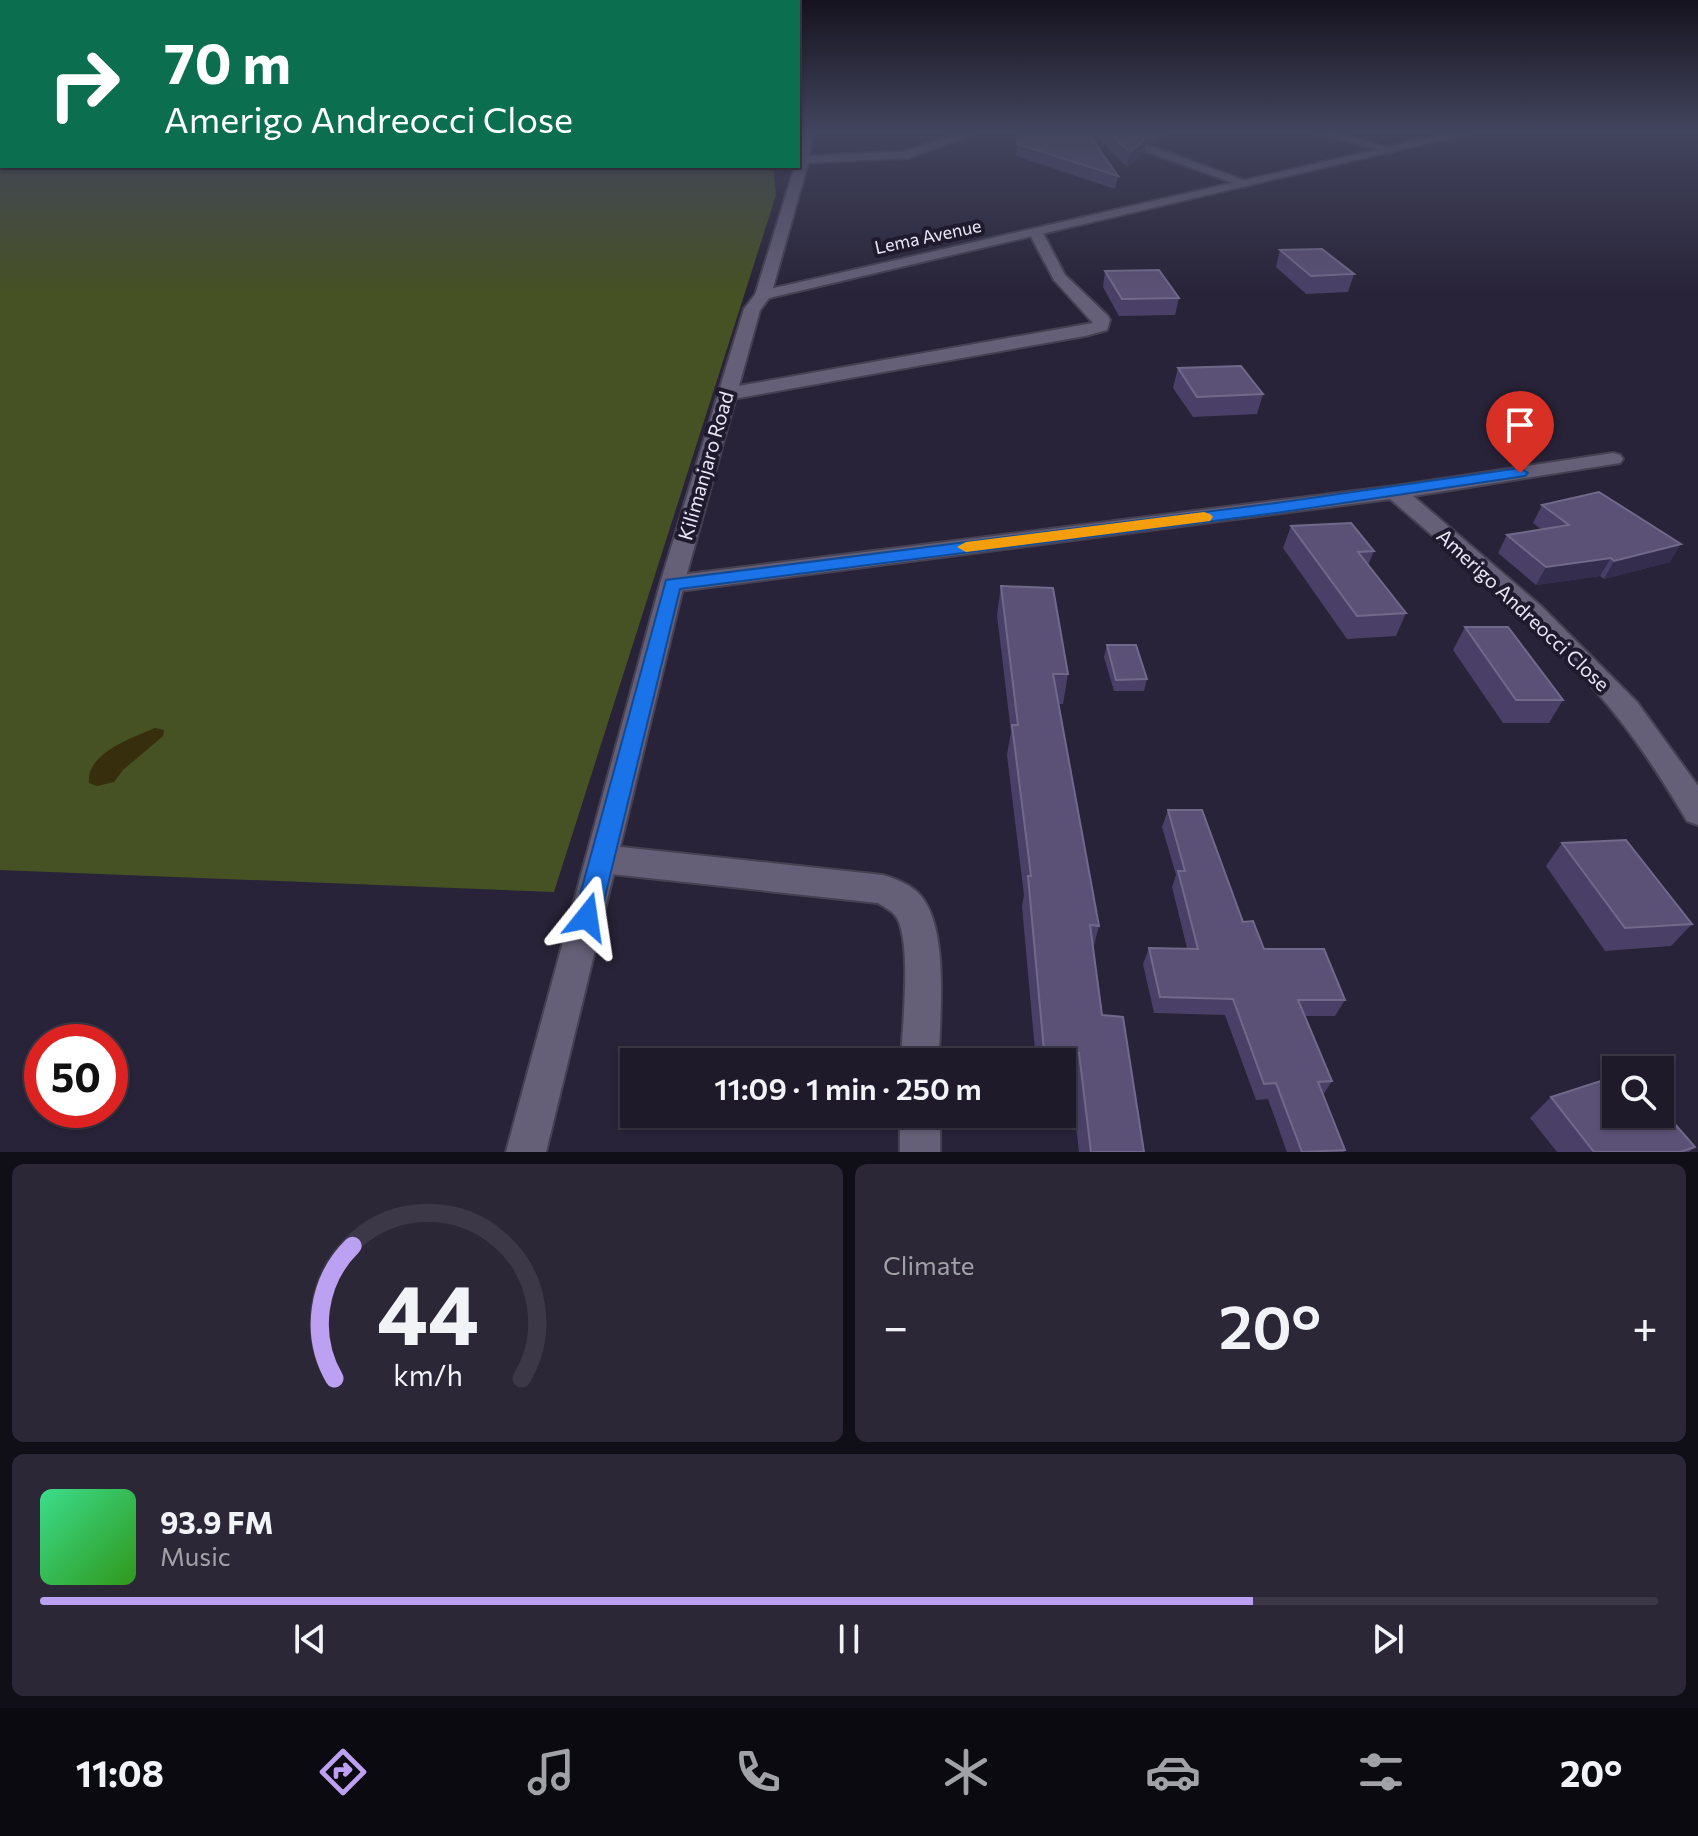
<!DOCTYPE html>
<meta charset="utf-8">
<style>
:root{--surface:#1e1a2a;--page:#2b2736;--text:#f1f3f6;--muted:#a1a1a8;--line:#3c3847;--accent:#bca0f2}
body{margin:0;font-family:Commissioner,sans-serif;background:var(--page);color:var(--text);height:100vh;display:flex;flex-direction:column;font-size:30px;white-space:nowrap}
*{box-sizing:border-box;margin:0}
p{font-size:26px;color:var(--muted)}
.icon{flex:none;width:44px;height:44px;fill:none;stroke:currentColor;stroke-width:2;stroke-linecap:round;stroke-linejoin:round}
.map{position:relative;height:1152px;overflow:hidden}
.panel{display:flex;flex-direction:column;gap:12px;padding:12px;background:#100e17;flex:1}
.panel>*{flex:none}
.banner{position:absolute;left:0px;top:0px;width:800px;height:168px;box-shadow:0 2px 6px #0004,0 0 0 2px var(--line);background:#0b6e4f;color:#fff;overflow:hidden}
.buttons{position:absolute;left:1602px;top:1056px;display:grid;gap:16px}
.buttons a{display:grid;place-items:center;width:72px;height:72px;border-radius:0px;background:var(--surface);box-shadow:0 2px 6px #0004,0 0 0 2px var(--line);font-size:40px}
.speed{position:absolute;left:24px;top:1024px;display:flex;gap:16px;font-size:40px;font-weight:700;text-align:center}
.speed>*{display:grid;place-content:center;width:104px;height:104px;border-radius:50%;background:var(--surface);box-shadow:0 2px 6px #0004,0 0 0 2px var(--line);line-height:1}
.speed .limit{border:12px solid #d22;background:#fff;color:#111}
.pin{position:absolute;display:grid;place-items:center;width:68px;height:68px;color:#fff;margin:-82px -34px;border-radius:50% 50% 50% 0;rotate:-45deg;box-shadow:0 0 8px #0007}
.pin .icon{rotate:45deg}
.me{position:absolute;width:88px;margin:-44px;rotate:15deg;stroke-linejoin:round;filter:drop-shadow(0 0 6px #0008)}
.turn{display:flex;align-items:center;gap:28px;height:168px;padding:0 32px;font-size:36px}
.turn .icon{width:104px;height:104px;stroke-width:2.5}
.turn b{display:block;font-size:56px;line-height:68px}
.big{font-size:60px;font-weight:600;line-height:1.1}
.panel .card{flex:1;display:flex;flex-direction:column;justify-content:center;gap:12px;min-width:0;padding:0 28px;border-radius:12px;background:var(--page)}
.panel .dial{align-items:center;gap:0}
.dial svg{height:208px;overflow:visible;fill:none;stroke:var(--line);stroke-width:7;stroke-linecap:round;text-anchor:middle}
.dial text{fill:var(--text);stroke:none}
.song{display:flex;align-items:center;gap:24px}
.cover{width:96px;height:96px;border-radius:12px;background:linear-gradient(135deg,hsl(150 70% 55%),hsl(110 70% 35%))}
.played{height:8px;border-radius:4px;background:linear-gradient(90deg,var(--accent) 75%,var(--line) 75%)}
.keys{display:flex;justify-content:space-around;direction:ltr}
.heat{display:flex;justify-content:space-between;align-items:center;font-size:44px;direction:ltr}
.panel .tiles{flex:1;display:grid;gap:12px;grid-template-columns:1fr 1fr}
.card:last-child{grid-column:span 2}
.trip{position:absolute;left:620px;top:1048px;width:456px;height:80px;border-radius:0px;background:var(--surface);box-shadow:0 2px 6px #0004,0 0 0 2px var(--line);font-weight:600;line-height:80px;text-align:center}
.tab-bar{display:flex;height:128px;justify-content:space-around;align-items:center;background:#0c0a11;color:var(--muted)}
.tab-bar .icon{width:56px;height:56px}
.tab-bar .current{color:var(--accent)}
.tab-bar b{font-size:36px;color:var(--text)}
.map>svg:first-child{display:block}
.green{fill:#465124}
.sand{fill:#362e0d}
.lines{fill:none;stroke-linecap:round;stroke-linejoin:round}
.street-casing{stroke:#454052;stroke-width:4}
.secondary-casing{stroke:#454052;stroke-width:4}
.street{fill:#656077;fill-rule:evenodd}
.secondary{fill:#656077;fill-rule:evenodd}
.wall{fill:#4a4067}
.shaded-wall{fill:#352d4e}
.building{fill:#5b5176;stroke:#71698a;stroke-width:2}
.route{fill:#1a73e8;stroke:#114b97;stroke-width:2}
.slow{fill:#f59e0b}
.labels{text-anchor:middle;stroke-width:8;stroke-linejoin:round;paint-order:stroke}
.far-street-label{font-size:18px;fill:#e8e6f4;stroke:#1f1a2e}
.street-label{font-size:20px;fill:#e8e6f4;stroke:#1f1a2e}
</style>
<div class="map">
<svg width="1698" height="1152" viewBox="0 0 1698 1152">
<rect width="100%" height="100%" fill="#282338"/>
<!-- green -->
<path class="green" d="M 0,131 L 2,166 L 773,166 L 776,195 L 554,892 L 0,870 Z"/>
<!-- sand -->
<path class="sand" d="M 155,728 L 164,730 L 163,736 L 123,770 L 114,782 L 97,786 L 89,783 C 86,753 132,738 155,728 Z"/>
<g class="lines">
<!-- street casing -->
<g class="street-casing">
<g id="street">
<path d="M 802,131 L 813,131 L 809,156 L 907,151 L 966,131 L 983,131 L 908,158 L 808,163 L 771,295 L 769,298 L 757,298 L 755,295 L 795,166 L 798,166 Z"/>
<path d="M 1078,131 L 1098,131 L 1140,142 L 1254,184 L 1244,187 L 1132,146 Z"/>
<path d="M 1311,131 L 1330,131 L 1396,150 L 1390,153 Z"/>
<path d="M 1036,229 L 1043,233 L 1065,275 L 1108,316 L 1110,320 L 1107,330 L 1085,336 L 727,400 L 718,394 L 727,388 L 1093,323 L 1054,280 L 1029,233 Z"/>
<path d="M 1613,453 L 1620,455 L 1623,459 L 1620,463 L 1413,496 L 1541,606 L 1637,702 L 1698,786 L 1698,825 L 1687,821 C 1666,786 1645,752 1619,719 C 1554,636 1470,568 1390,499 L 672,592 L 663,589 L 660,584 L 663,579 L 672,576 L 1395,486 Z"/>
<path d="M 602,845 L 883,875 C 896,879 912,885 921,896 C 950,932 939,1018 939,1062 L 901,1062 C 902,1029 912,945 897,918 C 893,911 884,907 878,903 L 602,873 L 591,869 L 586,859 L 591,849 Z"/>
<rect x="900" y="1114" width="40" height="38"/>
</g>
</g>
<!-- secondary casing -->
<g class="secondary-casing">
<path id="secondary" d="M 1458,131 L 1479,131 L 769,298 L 760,310 L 684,584 L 546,1152 L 506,1152 L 660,584 L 744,309 L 757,292 Z"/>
</g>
<!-- street -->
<use href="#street" class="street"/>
<!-- secondary -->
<use href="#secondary" class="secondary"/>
</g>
<!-- wall -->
<g class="wall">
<path d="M 1019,131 L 1100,131 L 1099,140 L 1095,143 L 1118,176 L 1115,189 L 1016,156 Z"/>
<path d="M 1101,131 L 1171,131 L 1155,144 L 1146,142 L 1144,153 L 1127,167 L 1100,140 Z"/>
<path d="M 1280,250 L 1354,274 L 1348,292 L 1306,294 L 1276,267 Z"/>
<path d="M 1105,271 L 1179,298 L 1175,315 L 1119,316 L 1103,287 Z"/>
<path d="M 1178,368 L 1263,394 L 1257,414 L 1193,417 L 1173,388 Z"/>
<path d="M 1542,505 L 1670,562 L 1604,579 L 1600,576 L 1536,585 L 1498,553 L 1507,535 L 1542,530 L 1533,523 Z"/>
<path d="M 1291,526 L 1374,551 L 1368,565 L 1406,613 L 1396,636 L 1347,639 L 1283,548 Z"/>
<path d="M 1001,586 L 1068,674 L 1063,704 L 1059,704 L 1099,926 L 1093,949 L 1102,1015 L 1144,1152 L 1079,1152 L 1071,1081 L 1062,1080 L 1062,1062 L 1036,1062 L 1022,906 L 1024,895 L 1007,755 L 1011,732 L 997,615 Z"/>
<path d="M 1465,627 L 1563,700 L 1549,723 L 1503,723 L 1453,650 Z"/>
<path d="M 1107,645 L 1147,679 L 1144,691 L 1114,691 L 1104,657 Z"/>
<path d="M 1168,810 L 1243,922 L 1264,949 L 1345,1000 L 1335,1016 L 1304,1016 L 1332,1081 L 1323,1095 L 1345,1150 L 1344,1152 L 1287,1152 L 1268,1099 L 1256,1100 L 1225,1015 L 1154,1013 L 1143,964 L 1149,948 L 1187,948 L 1172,887 L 1176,875 L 1162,827 Z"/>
<path d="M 1562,843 L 1692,924 L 1671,946 L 1605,951 L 1546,866 Z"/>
<path d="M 1551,1097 L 1695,1147 L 1689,1152 L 1557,1152 L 1530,1118 Z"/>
</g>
<!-- shaded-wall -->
<g class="shaded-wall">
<path d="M 1096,131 L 1100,131 L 1099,140 L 1088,149 L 1090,136 Z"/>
<path d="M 1158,131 L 1171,131 L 1155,144 L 1157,132 Z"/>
<path d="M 1146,139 L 1144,153 L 1127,167 L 1130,152 Z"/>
<path d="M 1681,544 L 1670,562 L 1604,579 L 1614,561 Z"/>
<path d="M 1611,558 L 1600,576 L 1536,585 L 1546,567 Z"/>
</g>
<!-- building -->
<g class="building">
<path d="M 1019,131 L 1096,131 L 1090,136 L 1118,176 L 1017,144 Z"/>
<path d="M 1107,131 L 1119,131 L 1146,139 L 1130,152 Z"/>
<path d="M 1322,249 L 1354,274 L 1311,276 L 1280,250 Z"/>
<path d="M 1159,270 L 1179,298 L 1122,299 L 1105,271 Z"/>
<path d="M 1241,366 L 1263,394 L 1197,397 L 1178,368 Z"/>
<path d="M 1599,492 L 1681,544 L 1614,561 L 1611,558 L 1546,567 L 1507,535 L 1569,525 L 1542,505 Z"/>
<path d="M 1351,523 L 1374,551 L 1358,552 L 1406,613 L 1357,616 L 1291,526 Z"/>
<path d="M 1001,586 L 1053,588 L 1068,674 L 1053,674 L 1099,926 L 1090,925 L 1102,1015 L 1123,1017 L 1144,1152 L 1091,1152 L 1079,1053 L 1044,1051 L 1028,876 L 1031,876 L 1012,725 L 1018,725 Z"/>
<path d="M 1465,627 L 1508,627 L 1563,700 L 1516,700 Z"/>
<path d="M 1107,645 L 1136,645 L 1147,679 L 1116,680 Z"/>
<path d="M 1168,810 L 1202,810 L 1243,922 L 1253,921 L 1264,949 L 1324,949 L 1345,1000 L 1298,1000 L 1332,1081 L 1318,1082 L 1345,1150 L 1302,1152 L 1276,1083 L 1264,1084 L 1233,999 L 1160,997 L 1149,948 L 1198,949 L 1178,871 L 1185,871 Z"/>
<path d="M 1626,840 L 1692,924 L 1625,928 L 1562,843 Z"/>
<path d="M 1616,1076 L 1616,1114 L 1660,1114 L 1660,1107 L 1695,1147 L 1680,1152 L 1594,1152 L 1551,1097 Z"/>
</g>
<!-- sky -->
<linearGradient id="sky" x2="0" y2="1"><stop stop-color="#16131f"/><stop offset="0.45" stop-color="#42455e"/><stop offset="1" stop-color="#42455e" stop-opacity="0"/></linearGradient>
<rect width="1698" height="293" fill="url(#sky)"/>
<!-- route -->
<path class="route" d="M 1520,468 L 1528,473 L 1525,476 L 1276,513 L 680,589 L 600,917 L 596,926 L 587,929 L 578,926 L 574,917 L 666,580 L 1276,503 Z"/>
<!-- slow -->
<path class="slow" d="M 1204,512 L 1210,514 L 1213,517 L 1210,521 L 966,552 L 957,547 L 966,542 Z"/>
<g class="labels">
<!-- far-street labels -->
<g class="far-street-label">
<text transform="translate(928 237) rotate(-12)" y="6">Lema Avenue</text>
</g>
<!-- street labels -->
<g class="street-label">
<text transform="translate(706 466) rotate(-74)" y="7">Kilimanjaro Road</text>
<text transform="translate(1523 610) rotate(43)" y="7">Amerigo Andreocci Close</text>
</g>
</g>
</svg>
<div class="buttons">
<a><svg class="icon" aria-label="search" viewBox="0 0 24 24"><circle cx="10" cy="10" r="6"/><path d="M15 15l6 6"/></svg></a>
</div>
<div class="speed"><div class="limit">50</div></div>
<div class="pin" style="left:1520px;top:473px;background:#d93025"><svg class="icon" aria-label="arrive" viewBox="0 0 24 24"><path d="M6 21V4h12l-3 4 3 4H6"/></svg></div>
<svg class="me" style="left:587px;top:917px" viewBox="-20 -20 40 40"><path d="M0-17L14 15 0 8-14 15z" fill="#1a73e8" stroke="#fff" stroke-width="4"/></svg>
<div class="trip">11:09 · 1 min · 250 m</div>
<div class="banner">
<div class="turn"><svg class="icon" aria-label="right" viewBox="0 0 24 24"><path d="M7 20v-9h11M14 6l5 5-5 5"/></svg><div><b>70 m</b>Amerigo Andreocci Close</div></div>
</div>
</div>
<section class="panel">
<div class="tiles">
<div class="card dial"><svg viewBox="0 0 100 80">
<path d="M14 69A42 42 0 1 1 86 69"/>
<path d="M14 69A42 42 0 0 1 21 18" stroke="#bca0f2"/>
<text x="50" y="56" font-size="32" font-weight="700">44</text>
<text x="50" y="72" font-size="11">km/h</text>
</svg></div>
<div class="card"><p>Climate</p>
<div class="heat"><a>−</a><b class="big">20°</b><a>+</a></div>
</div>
<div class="card">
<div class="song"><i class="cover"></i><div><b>93.9 FM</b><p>Music</p></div></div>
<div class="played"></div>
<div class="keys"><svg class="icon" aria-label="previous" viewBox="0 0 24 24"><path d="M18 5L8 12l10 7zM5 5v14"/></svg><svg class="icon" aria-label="pause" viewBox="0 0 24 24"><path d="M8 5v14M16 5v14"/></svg><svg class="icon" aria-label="next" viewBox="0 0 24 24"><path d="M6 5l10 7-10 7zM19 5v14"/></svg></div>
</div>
</div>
</section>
<nav class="tab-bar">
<b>11:08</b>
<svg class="icon current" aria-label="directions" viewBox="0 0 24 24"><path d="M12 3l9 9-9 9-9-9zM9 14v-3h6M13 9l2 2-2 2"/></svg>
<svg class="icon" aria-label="music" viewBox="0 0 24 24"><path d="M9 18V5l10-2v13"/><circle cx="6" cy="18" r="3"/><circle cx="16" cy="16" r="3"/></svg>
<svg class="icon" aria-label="phone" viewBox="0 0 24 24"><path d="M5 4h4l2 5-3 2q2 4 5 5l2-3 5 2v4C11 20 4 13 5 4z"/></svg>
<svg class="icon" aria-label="climate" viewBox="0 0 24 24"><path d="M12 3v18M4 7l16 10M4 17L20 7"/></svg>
<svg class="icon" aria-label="car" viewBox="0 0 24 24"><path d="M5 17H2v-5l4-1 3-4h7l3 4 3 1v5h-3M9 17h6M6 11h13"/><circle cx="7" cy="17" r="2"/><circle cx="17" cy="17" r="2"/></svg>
<svg class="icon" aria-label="filters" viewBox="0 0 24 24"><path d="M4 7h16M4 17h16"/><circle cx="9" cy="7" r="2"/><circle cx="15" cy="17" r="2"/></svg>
<b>20°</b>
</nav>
